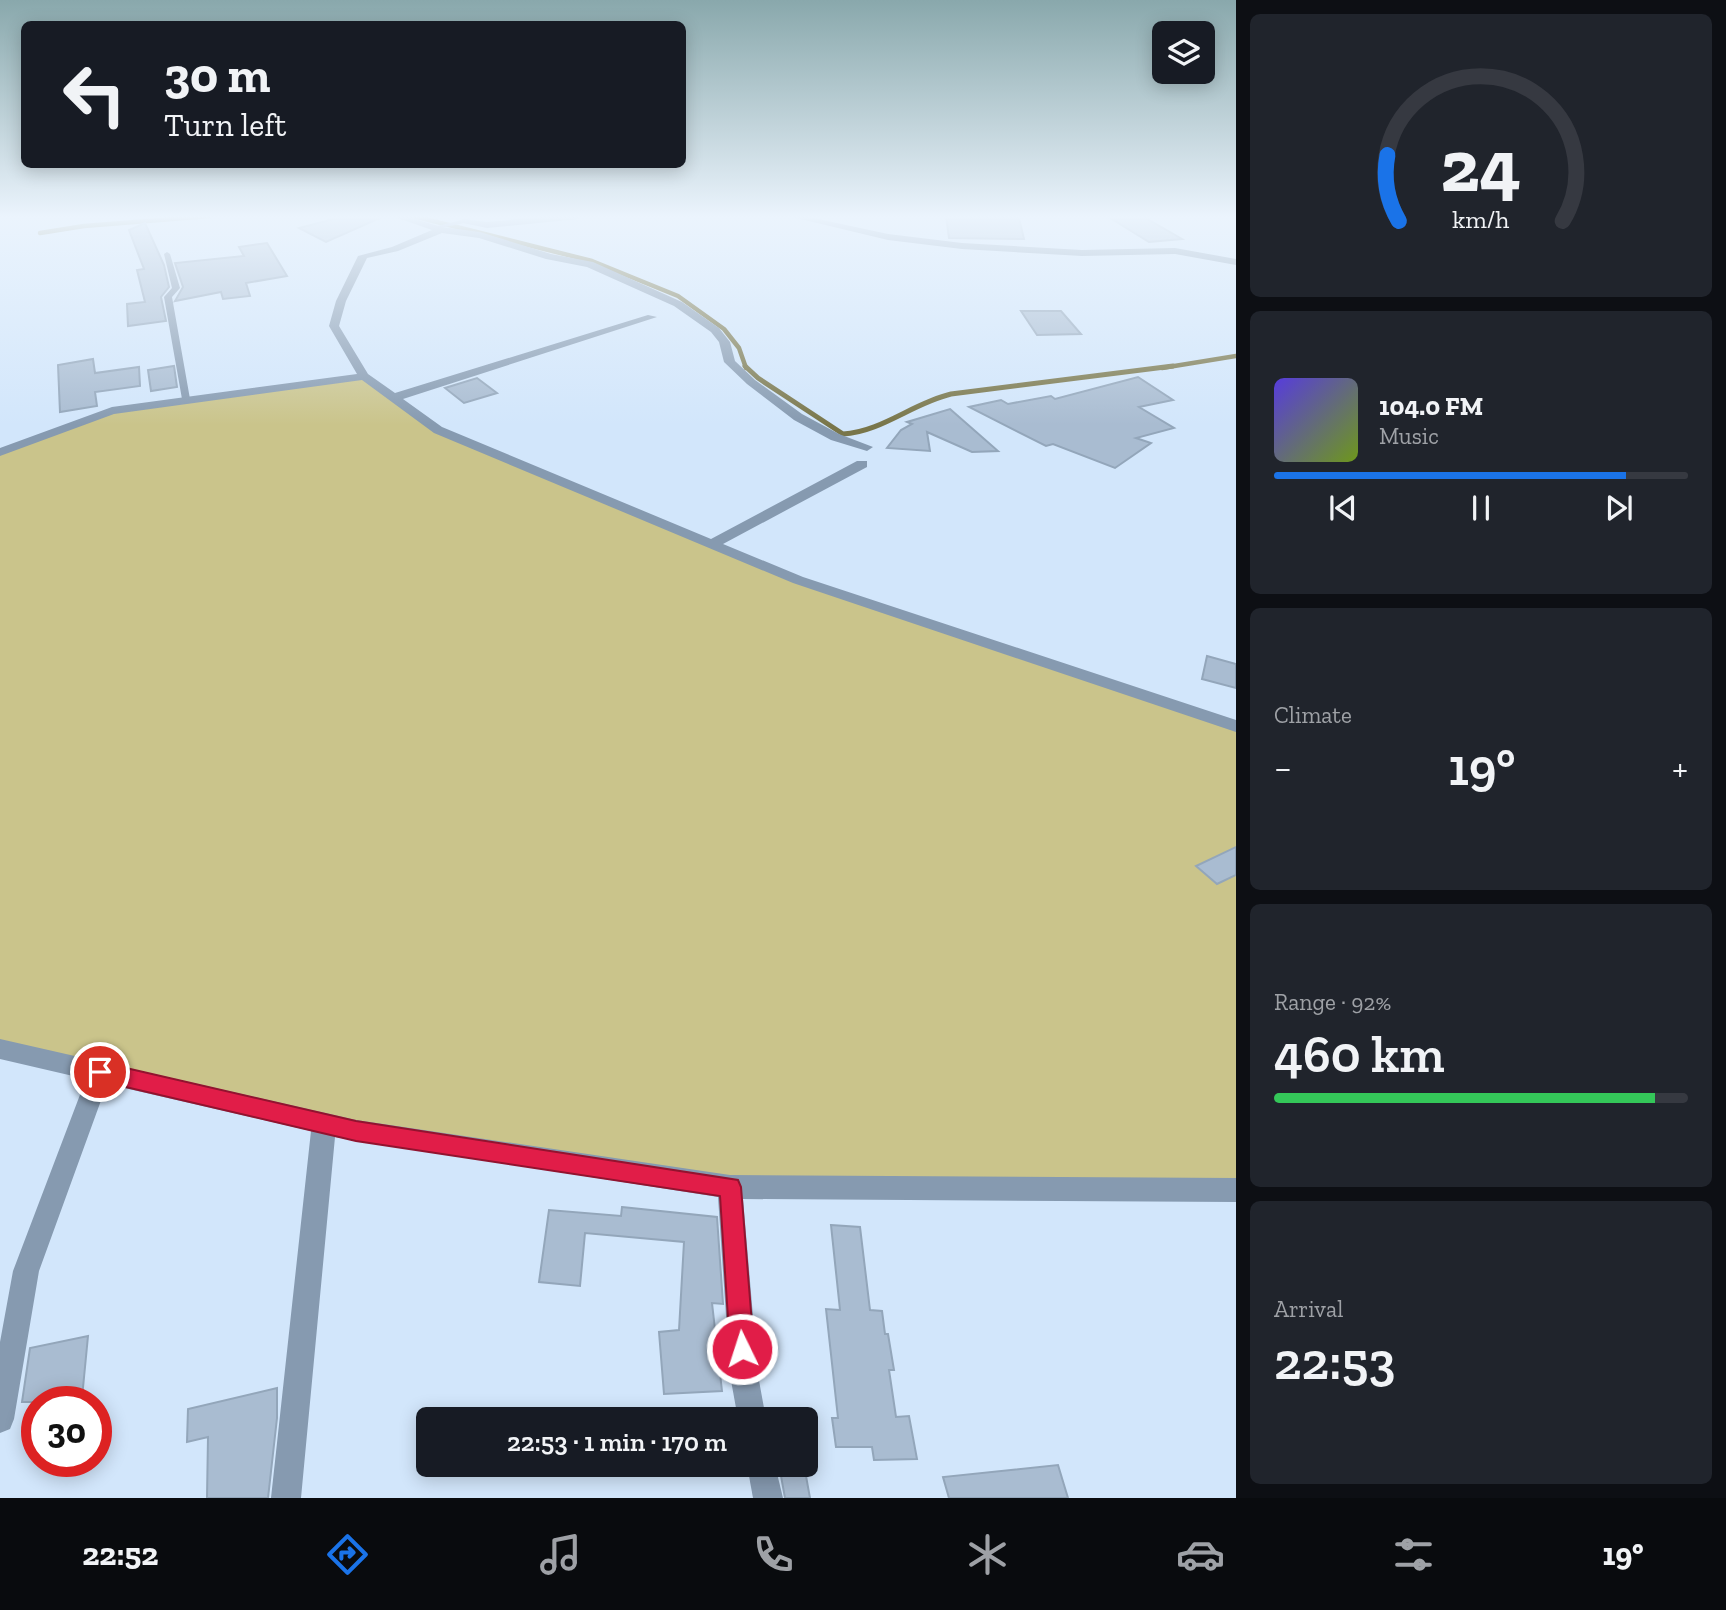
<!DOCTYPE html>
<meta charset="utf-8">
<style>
:root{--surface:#171b24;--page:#20242c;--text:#f1f3f6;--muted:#9ea1a6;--line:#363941;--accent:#1a73e8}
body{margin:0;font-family:"Zilla Slab",serif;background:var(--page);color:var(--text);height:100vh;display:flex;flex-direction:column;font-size:26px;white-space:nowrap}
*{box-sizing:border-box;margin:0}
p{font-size:23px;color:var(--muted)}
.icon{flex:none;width:38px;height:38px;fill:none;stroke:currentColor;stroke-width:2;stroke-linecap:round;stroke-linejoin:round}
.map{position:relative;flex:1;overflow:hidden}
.side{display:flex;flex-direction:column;gap:14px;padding:14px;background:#0d0f14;width:490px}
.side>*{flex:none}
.banner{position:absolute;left:21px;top:21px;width:665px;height:147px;border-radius:10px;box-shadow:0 4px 18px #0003;background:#171b24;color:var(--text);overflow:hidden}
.fabs{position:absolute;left:1152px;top:21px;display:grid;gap:14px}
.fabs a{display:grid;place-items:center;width:63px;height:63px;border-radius:10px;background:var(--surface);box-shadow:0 4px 18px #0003;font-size:35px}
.speed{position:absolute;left:21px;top:1386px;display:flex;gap:14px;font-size:35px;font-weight:700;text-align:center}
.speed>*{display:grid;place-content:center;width:91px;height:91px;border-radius:50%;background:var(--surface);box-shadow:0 4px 18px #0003;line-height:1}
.speed .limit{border:10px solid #d22;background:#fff;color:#111}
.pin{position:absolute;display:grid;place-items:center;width:60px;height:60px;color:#fff;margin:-30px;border:4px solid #fff;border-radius:50%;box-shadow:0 2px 7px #0007}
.me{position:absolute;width:77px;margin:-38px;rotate:356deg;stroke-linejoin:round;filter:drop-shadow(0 0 5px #0008)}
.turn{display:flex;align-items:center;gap:24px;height:147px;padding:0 28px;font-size:32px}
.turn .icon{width:91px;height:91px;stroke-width:2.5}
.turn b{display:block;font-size:49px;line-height:60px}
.big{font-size:52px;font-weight:600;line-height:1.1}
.side .tile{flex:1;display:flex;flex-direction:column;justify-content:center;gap:10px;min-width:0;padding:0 24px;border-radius:10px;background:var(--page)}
.side .dial{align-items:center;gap:0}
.dial svg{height:182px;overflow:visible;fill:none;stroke:var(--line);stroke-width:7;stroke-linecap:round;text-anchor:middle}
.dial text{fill:var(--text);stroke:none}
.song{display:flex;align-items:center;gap:21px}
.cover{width:84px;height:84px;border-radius:10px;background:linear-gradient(135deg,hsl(250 70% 55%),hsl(80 70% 35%))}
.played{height:7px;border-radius:4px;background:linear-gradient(90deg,var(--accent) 85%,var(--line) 85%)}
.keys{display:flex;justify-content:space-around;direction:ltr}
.heat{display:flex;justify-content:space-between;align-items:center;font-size:38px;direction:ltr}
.charge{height:10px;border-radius:5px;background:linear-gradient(90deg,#34c759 92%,var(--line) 0)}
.trip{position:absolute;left:416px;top:1407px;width:402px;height:70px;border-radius:10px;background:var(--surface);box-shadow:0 4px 18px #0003;font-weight:600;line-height:70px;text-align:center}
.menu{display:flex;height:112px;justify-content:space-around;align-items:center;background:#090b0e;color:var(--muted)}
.menu .icon{width:49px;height:49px}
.menu .selected{color:var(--accent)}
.menu b{font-size:32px;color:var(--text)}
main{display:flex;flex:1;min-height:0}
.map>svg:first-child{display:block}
.green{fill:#cac48b}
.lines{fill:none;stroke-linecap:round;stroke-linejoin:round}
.stream-far1{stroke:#79764a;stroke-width:4.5}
.stream{stroke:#79764a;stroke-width:5}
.building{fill:#a9bcd1;stroke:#93a6ba;stroke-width:2}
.service{fill:#869ab0;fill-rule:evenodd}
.minor{fill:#869ab0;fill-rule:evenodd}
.route{fill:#e11d48;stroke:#92132f;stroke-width:2}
</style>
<main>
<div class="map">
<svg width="1236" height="1498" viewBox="0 0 1236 1498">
<rect width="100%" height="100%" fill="#d2e6fb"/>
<!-- green -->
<path class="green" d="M 364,376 L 438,430 L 798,580 L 1236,726 L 1236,1190 L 730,1187 L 356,1131 L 0,1049 L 0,452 L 112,411 Z"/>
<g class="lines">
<!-- stream-far1 -->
<g class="stream-far1">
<path d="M 413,216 L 592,261 L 678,296 L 724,329 L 739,348 L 746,368"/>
<path d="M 40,233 L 84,226 L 210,216"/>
<path d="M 1162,368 L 1236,356"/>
</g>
<!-- stream -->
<path class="stream" d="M 745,366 L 758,378 L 843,434 C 881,432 913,403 951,394 L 1173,366"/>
</g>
<!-- building -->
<g class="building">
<path d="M 345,216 L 379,216 L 380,218 L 326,242 L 299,228 Z"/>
<path d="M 946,216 L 1019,218 L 1024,239 L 949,238 Z"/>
<path d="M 1107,216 L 1142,216 L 1182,239 L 1149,242 Z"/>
<path d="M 145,223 L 164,265 L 169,287 L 161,297 L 166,321 L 128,326 L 127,304 L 145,302 L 137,270 L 144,269 L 129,230 Z"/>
<path d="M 267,243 L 287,276 L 246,283 L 250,296 L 223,299 L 221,292 L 175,301 L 183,287 L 175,263 L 244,256 L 239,247 Z"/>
<path d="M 1021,311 L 1061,311 L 1081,334 L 1037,335 Z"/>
<path d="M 93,359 L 95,373 L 139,367 L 140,386 L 95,392 L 97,406 L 60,412 L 58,365 Z"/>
<path d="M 174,366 L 177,387 L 151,391 L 148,370 Z"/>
<path d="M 1138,377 L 1173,400 L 1139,407 L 1174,428 L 1136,438 L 1151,443 L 1115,468 L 1053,444 L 1046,446 L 969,407 L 1001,400 L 1008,404 L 1051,396 L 1055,399 Z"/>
<path d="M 477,378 L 497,393 L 464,403 L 445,388 Z"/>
<path d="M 950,409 L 998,451 L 972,452 L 927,432 L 930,451 L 887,448 L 901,430 L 912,424 L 907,422 Z"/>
<path d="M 1207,656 L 1236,664 L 1236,688 L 1202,679 Z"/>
<path d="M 1236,847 L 1236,875 L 1217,884 L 1196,866 Z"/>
<path d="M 622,1207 L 717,1217 L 723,1304 L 712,1303 L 722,1391 L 664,1394 L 659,1332 L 679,1330 L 684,1242 L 585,1233 L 580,1286 L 539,1282 L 549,1210 L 621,1216 Z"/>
<path d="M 831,1225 L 860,1227 L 870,1310 L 882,1311 L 885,1334 L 888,1334 L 894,1370 L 889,1370 L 896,1417 L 909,1416 L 917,1459 L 874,1460 L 872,1447 L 836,1447 L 832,1418 L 838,1418 L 826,1309 L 840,1310 Z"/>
<path d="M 88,1336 L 82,1398 L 64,1402 L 22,1402 L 30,1348 Z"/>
<path d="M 277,1388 L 277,1418 L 268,1498 L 207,1498 L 208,1437 L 187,1442 L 188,1409 Z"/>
<path d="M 779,1465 L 804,1465 L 810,1498 L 785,1498 Z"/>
<path d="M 1058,1465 L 1068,1498 L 949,1498 L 943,1477 Z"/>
</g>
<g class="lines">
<!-- service -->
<g class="service">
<path d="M 462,220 L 465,222 L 464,223 L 436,229 L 433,227 Z"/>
<path d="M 167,252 L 170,254 L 180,288 L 172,297 L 190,399 L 186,402 L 182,399 L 164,297 L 172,288 L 164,254 Z"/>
</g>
<!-- minor -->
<g class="minor">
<path d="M 392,216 L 404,216 L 442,227 L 480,232 L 551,254 L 593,262 L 682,302 L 719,328 L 730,342 L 735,361 L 755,380 L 802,414 L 839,434 L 873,447 L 867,451 L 831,440 L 794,420 L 747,384 L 724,362 L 719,342 L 711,332 L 674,306 L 587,267 L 546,259 L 479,238 L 442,233 L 398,251 L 367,258 L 346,301 L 339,326 L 368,374 L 395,393 L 648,315 L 657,317 L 403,399 L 442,427 L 711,539 L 857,461 L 867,461 L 867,467 L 723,544 L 803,577 L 1236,720 L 1236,732 L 793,583 L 434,433 L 362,380 L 114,414 L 0,456 L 0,448 L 112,407 L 357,374 L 329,326 L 336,301 L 358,256 L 392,247 L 432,230 Z"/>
<path d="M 553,216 L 583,216 L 578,219 L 487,228 L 458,222 L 463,219 L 487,222 Z"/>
<path d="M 788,216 L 804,216 L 888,234 L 962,243 L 1082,250 L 1175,248 L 1236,259 L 1236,265 L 1175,254 L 1082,256 L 962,249 L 888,240 Z"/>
<path d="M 0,1039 L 356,1120 L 730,1175 L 1236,1178 L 1236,1202 L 743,1199 L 758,1375 L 766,1419 L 738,1419 L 730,1375 L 718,1197 L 335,1137 L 301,1498 L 271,1498 L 311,1131 L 107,1084 L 39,1271 L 14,1419 L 10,1429 L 0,1433 L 0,1342 L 13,1271 L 86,1079 L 0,1059 Z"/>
<path d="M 747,1465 L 775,1465 L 783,1498 L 753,1498 Z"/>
</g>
</g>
<!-- sky -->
<linearGradient id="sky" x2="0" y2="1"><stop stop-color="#89a8ac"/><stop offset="0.51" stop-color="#ebf4fd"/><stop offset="1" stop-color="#ebf4fd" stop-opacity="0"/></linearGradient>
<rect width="1236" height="425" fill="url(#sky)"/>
<!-- route -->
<path class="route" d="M 100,1062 L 356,1121 L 738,1180 L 741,1187 L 754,1349 L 751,1357 L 742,1361 L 733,1357 L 730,1349 L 720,1196 L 356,1141 L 100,1081 L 93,1078 L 90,1072 L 93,1065 Z"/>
</svg>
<div class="fabs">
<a><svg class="icon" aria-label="layers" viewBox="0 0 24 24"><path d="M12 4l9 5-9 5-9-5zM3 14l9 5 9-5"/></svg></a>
</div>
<div class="speed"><div class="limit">30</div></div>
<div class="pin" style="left:100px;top:1072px;background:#d93025"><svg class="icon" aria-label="arrive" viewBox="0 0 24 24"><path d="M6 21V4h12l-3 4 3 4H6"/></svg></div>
<svg class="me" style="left:742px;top:1349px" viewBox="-20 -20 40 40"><circle r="17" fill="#e11d48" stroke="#fff" stroke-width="3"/><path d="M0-11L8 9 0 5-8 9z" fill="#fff"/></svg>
<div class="trip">22:53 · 1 min · 170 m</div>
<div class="banner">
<div class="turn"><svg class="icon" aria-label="left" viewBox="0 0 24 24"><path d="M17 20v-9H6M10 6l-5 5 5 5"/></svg><div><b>30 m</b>Turn left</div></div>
</div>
</div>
<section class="side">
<div class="tile dial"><svg viewBox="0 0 100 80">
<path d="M14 69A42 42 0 1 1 86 69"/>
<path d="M14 69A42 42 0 0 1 9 40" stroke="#1a73e8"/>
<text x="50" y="56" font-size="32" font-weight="700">24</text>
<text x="50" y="72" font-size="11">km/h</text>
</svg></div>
<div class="tile">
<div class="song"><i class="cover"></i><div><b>104.0 FM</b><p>Music</p></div></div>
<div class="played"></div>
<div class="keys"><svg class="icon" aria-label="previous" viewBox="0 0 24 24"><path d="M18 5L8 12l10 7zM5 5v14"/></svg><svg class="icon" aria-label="pause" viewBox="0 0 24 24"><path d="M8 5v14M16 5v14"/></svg><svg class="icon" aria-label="next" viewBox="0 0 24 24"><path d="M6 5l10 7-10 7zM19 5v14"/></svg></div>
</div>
<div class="tile"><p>Climate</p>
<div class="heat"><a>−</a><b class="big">19°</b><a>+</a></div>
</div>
<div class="tile"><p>Range · 92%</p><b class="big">460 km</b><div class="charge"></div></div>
<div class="tile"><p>Arrival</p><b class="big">22:53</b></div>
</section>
</main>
<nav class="menu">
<b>22:52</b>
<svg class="icon selected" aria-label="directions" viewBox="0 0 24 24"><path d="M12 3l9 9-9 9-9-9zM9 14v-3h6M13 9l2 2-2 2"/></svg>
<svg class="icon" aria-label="music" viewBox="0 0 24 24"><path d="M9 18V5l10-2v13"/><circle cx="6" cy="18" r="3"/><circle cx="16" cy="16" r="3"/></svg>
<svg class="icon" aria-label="phone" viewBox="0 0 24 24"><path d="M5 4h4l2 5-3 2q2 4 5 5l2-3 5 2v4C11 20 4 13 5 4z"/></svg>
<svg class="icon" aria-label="climate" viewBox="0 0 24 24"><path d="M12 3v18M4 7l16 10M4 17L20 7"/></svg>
<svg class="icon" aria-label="car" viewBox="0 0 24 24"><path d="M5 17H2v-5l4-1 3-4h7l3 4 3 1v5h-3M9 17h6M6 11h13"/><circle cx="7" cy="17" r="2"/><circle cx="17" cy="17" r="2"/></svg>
<svg class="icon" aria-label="filters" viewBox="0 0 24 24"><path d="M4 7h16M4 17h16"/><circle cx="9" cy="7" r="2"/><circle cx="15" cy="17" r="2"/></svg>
<b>19°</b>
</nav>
